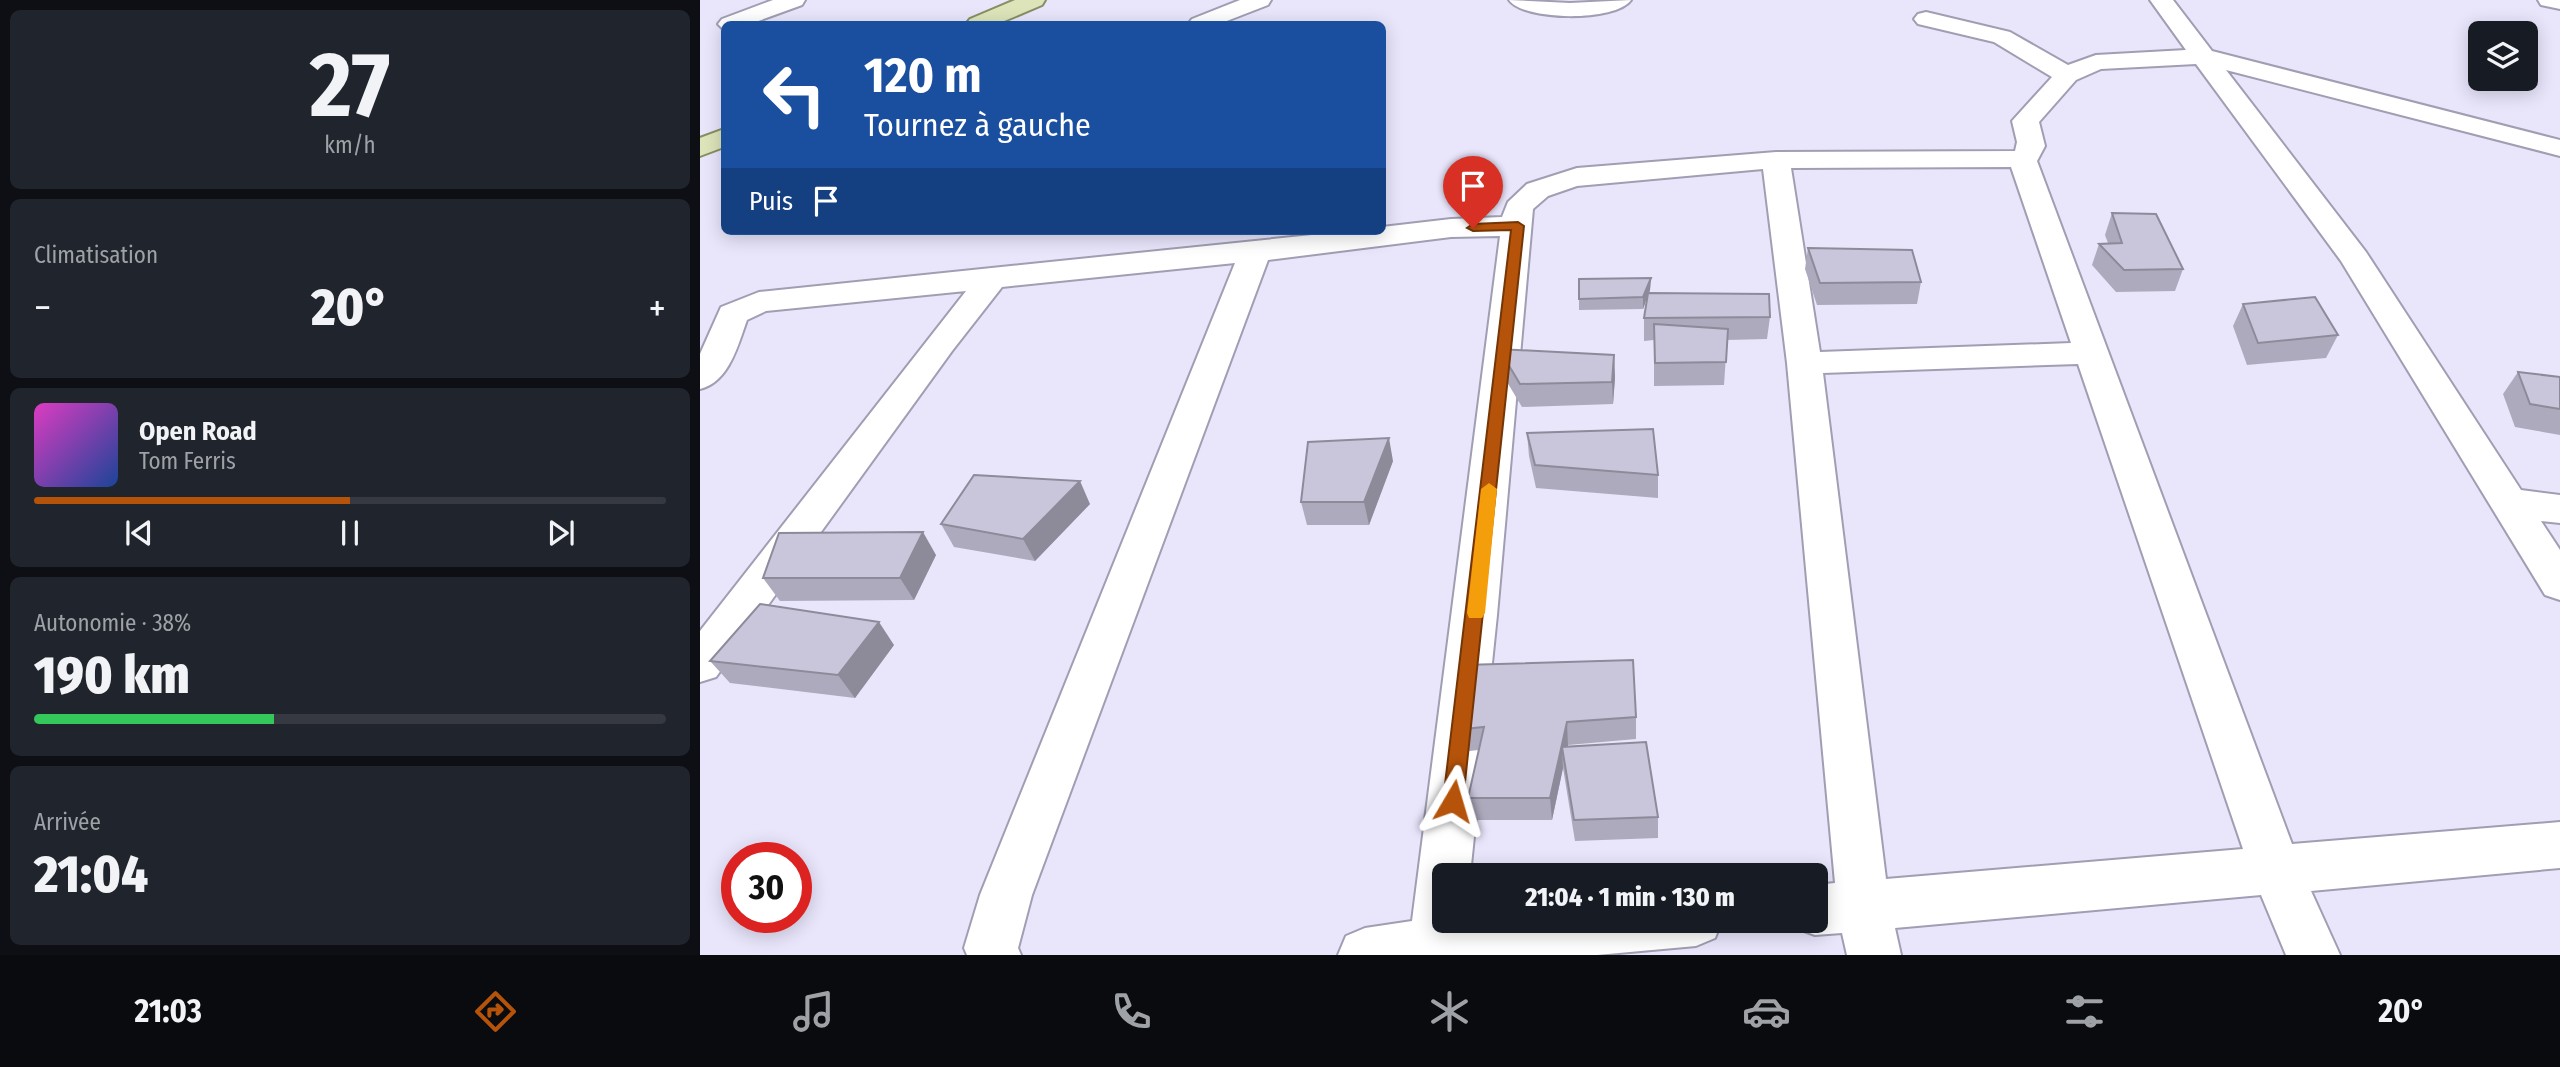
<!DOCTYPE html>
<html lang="fr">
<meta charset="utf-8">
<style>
:root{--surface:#171b24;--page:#20242c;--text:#f1f3f6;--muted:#9ea1a6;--line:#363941;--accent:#b45309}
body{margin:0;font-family:"Fira Sans Condensed",sans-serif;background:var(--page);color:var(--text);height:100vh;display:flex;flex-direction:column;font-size:26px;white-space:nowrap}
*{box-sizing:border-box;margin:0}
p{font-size:23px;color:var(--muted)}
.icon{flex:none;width:38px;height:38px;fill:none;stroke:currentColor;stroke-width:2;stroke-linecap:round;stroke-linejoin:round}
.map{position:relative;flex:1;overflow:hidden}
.panel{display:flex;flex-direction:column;gap:10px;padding:10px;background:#0d0f14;width:700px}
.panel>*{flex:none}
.hud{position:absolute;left:21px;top:21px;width:665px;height:214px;border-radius:10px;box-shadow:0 4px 18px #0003;background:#1a4fa0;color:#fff;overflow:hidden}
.controls{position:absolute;left:1768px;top:21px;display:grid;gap:14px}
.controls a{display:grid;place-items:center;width:70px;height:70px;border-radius:10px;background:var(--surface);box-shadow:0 4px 18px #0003;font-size:35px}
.speed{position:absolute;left:21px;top:842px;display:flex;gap:14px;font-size:35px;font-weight:700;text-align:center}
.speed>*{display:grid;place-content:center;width:91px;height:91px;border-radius:50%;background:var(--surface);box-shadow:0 4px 18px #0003;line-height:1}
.speed .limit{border:10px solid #d22;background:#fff;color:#111}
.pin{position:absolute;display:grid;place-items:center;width:60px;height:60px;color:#fff;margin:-72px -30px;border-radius:50% 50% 50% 0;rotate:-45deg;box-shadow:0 0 7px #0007}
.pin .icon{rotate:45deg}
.me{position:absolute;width:77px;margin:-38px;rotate:7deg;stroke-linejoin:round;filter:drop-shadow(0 0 5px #0008)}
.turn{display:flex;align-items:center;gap:24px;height:147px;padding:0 28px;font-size:32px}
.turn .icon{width:91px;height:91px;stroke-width:2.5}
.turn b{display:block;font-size:49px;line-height:60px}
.then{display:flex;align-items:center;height:66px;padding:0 28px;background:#0003;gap:14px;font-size:26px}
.big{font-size:52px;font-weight:800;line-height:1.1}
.panel .card{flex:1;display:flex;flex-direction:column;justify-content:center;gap:10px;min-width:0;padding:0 24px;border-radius:10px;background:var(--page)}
.panel .dial{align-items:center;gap:0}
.dial b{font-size:91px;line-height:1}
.song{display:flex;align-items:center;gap:21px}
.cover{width:84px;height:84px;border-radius:10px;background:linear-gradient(135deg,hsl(310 70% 55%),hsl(220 70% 35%))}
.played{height:7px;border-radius:4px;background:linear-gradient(90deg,var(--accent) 50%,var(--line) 50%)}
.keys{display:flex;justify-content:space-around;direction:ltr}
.heat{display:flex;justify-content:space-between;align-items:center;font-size:38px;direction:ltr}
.charge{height:10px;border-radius:5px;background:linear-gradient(90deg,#34c759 38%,var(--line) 0)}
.trip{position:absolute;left:732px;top:863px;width:396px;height:70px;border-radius:10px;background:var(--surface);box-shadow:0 4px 18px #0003;font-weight:800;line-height:70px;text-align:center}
.tab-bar{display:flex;height:112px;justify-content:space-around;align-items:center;background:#090b0e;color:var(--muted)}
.tab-bar .icon{width:49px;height:49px}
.tab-bar .on{color:var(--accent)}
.tab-bar b{font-size:32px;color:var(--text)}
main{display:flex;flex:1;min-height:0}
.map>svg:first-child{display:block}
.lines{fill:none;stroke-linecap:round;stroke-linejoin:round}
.street-casing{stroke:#a09eb2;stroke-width:4}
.primary-casing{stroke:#878e62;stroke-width:4}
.street{fill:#fff;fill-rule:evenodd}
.primary{fill:#dde4b9;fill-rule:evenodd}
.wall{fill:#adaabd}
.shaded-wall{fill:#8d8b9a}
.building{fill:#c9c6dc;stroke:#8d8b9a;stroke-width:2}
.route{fill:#b45309;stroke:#753606;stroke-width:2}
.slow{fill:#f59e0b}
</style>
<main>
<section class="panel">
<div class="card dial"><b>27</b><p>km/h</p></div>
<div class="card"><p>Climatisation</p>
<div class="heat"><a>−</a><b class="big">20°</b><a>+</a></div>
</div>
<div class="card">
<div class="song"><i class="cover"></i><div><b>Open Road</b><p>Tom Ferris</p></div></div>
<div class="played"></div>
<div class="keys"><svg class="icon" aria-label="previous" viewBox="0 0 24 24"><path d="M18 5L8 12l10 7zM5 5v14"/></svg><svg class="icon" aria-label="pause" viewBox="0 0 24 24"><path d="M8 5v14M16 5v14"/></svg><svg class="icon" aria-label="next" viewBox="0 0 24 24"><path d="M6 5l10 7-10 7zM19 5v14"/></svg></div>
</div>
<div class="card"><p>Autonomie · 38%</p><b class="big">190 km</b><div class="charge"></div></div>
<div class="card"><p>Arrivée</p><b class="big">21:04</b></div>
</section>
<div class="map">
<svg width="1860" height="955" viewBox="0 0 1860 955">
<rect width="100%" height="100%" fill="#e9e6fc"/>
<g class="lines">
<!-- street casing -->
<g class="street-casing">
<g id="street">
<path d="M 73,0 L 105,0 L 102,5 L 50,24 L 24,24 L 24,30 L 18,24 L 22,19 Z"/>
<path d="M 540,0 L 571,0 L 568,5 L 519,24 L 488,24 L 492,19 Z"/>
<path d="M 809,0 L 870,3 L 931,0 C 916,22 823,21 809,0 Z"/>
<path d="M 1450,0 L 1473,0 L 1512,51 L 1860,140 L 1860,156 L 1526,70 L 1666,252 L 1821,490 L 1860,495 L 1860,523 L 1841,521 L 1860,550 L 1860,600 L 1845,595 L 1641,261 L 1496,64 L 1401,69 L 1376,80 L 1339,122 L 1345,146 L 1337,161 L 1592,844 L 1860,822 L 1860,868 L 1611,891 L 1640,955 L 1586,955 L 1561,895 L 1195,928 L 1201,955 L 1147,955 L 1142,933 L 1115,935 L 1096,928 L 1093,920 L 1115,920 L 1115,885 L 1135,883 L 1087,363 L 1063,169 L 877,186 L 848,196 L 833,209 L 797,615 L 770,875 L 744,875 L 744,920 L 1022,920 L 1015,938 L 996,946 L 897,955 L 638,955 L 646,936 L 665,928 L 712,921 L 800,236 L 751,237 L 568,260 L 332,895 L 318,948 L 321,955 L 267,955 L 264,948 L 280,895 L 535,263 L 302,287 L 252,351 L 16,677 L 0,682 L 0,631 L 266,291 L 66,311 L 47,320 C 38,345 29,382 0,389 L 0,354 L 21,307 L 59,292 L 651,231 L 682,231 L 682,227 L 751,219 L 802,217 L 808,202 L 827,184 L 877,168 L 1076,152 L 1315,151 L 1317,142 L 1312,121 L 1352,77 L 1294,42 L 1218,24 L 1214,19 L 1218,14 L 1226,12 L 1310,32 L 1368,65 L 1396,55 L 1486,50 ZM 1311,167 L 1371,343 L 1120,352 L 1091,168 ZM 1378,364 L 1543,849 L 1186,879 L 1123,373 Z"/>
<path d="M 1838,0 L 1860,0 L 1860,9 L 1841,5 Z"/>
</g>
</g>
<!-- primary casing -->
<g class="primary-casing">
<g id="primary">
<path d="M 315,0 L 345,0 L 342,5 L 297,24 L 266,24 L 270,19 Z"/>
<path d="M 24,129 L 24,147 L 0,156 L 0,138 Z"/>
</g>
</g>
<!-- street -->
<use href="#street" class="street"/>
<!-- primary -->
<use href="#primary" class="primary"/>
</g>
<!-- wall -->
<g class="wall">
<path d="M 1412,213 L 1483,269 L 1475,291 L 1416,292 L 1392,265 L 1399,244 L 1408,243 L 1405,235 Z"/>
<path d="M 1108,248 L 1221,282 L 1217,304 L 1117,305 L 1105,269 Z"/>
<path d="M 951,278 L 950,290 L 949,293 L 1070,317 L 1067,339 L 1027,340 L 1024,385 L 954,386 L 954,340 L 944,341 L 944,318 L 947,298 L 943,309 L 879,310 L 879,299 Z"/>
<path d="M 1543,304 L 1638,335 L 1626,358 L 1547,365 L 1533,326 Z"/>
<path d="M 799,349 L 914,355 L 915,378 L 913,404 L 822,407 L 801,372 Z"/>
<path d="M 1818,372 L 1860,377 L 1860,435 L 1815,427 L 1803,394 Z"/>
<path d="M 827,433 L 958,475 L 958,498 L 836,488 L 829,456 Z"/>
<path d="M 693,461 L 669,525 L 607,525 L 601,502 Z"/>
<path d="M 390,504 L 335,561 L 254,547 L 241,524 Z"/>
<path d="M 236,555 L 214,600 L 80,601 L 63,578 Z"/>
<path d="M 194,645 L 155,698 L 30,683 L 10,661 Z"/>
<path d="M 763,665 L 936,717 L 936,739 L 868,745 L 868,747 L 958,817 L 958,838 L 875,841 L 863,768 L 852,820 L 771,820 L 768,798 L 779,750 L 759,752 L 755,730 Z"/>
</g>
<!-- shaded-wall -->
<g class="shaded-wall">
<path d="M 951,278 L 950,290 L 943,309 L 943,297 Z"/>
<path d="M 914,355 L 915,378 L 913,404 L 912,382 Z"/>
<path d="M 689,438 L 693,461 L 669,525 L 664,502 Z"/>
<path d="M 380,481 L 390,504 L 335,561 L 323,539 Z"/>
<path d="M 223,532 L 236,555 L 214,600 L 200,578 Z"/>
<path d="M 179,622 L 194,645 L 155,698 L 138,675 Z"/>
<path d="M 867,722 L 868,745 L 864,763 L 862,747 L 863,768 L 852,820 L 850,798 Z"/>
</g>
<!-- building -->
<g class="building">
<path d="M 1412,213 L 1456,214 L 1483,269 L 1424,270 L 1399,244 L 1422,243 Z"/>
<path d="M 1108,248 L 1212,250 L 1221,282 L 1120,283 Z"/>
<path d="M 951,278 L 943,297 L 879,299 L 879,279 Z"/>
<path d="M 948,293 L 1069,294 L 1070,317 L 944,318 Z"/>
<path d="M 1615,297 L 1638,335 L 1558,343 L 1543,304 Z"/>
<path d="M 954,324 L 1028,329 L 1026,362 L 955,363 Z"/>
<path d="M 799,349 L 914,355 L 912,382 L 820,384 Z"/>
<path d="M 1818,372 L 1860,377 L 1860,409 L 1830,404 Z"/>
<path d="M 953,429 L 958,475 L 835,465 L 827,433 Z"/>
<path d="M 689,438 L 664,502 L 601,502 L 608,442 Z"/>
<path d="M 274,475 L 380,481 L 323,539 L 241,524 Z"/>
<path d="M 223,532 L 200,578 L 63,578 L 79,533 Z"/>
<path d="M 60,604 L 179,622 L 138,675 L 10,661 Z"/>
<path d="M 933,660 L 936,717 L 867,722 L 850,798 L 768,798 L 784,727 L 755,730 L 763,665 Z"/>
<path d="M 946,742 L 958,817 L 874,820 L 862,747 Z"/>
</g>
<!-- route -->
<path class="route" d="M 818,222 L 824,226 L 763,801 L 760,808 L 753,810 L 746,808 L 743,801 L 811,230 L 773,231 L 767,228 L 773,224 Z"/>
<!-- slow -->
<path class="slow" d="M 789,483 L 797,489 L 785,613 L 782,618 L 769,618 L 767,613 L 781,489 Z"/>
</svg>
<div class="controls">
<a><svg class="icon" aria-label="layers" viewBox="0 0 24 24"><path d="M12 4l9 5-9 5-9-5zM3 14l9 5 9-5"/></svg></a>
</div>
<div class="speed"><div class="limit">30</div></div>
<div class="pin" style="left:773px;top:228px;background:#d93025"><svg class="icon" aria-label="arrive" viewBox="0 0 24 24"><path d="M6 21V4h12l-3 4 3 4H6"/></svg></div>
<svg class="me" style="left:753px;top:801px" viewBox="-20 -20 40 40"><path d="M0-17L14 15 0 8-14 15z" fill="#b45309" stroke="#fff" stroke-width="4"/></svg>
<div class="trip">21:04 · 1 min · 130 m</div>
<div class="hud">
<div class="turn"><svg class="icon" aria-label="left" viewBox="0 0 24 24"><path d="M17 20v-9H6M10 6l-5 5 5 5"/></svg><div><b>120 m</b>Tournez à gauche</div></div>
<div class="then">Puis<svg class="icon" aria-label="arrive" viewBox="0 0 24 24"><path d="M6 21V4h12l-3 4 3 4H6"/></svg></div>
</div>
</div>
</main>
<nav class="tab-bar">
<b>21:03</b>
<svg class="icon on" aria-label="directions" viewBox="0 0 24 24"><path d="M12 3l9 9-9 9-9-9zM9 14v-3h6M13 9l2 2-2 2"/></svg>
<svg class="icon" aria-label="music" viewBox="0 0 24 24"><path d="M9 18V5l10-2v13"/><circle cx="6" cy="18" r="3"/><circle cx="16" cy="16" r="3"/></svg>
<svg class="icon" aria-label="phone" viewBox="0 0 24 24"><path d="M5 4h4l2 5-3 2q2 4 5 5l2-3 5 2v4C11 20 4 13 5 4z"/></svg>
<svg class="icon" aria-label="climate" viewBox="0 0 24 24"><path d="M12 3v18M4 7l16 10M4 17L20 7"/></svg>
<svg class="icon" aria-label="car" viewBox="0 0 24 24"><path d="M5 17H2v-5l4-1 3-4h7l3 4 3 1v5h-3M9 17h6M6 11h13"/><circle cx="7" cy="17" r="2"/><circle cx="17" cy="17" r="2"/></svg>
<svg class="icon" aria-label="filters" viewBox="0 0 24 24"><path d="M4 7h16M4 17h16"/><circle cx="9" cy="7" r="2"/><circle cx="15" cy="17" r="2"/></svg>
<b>20°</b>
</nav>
